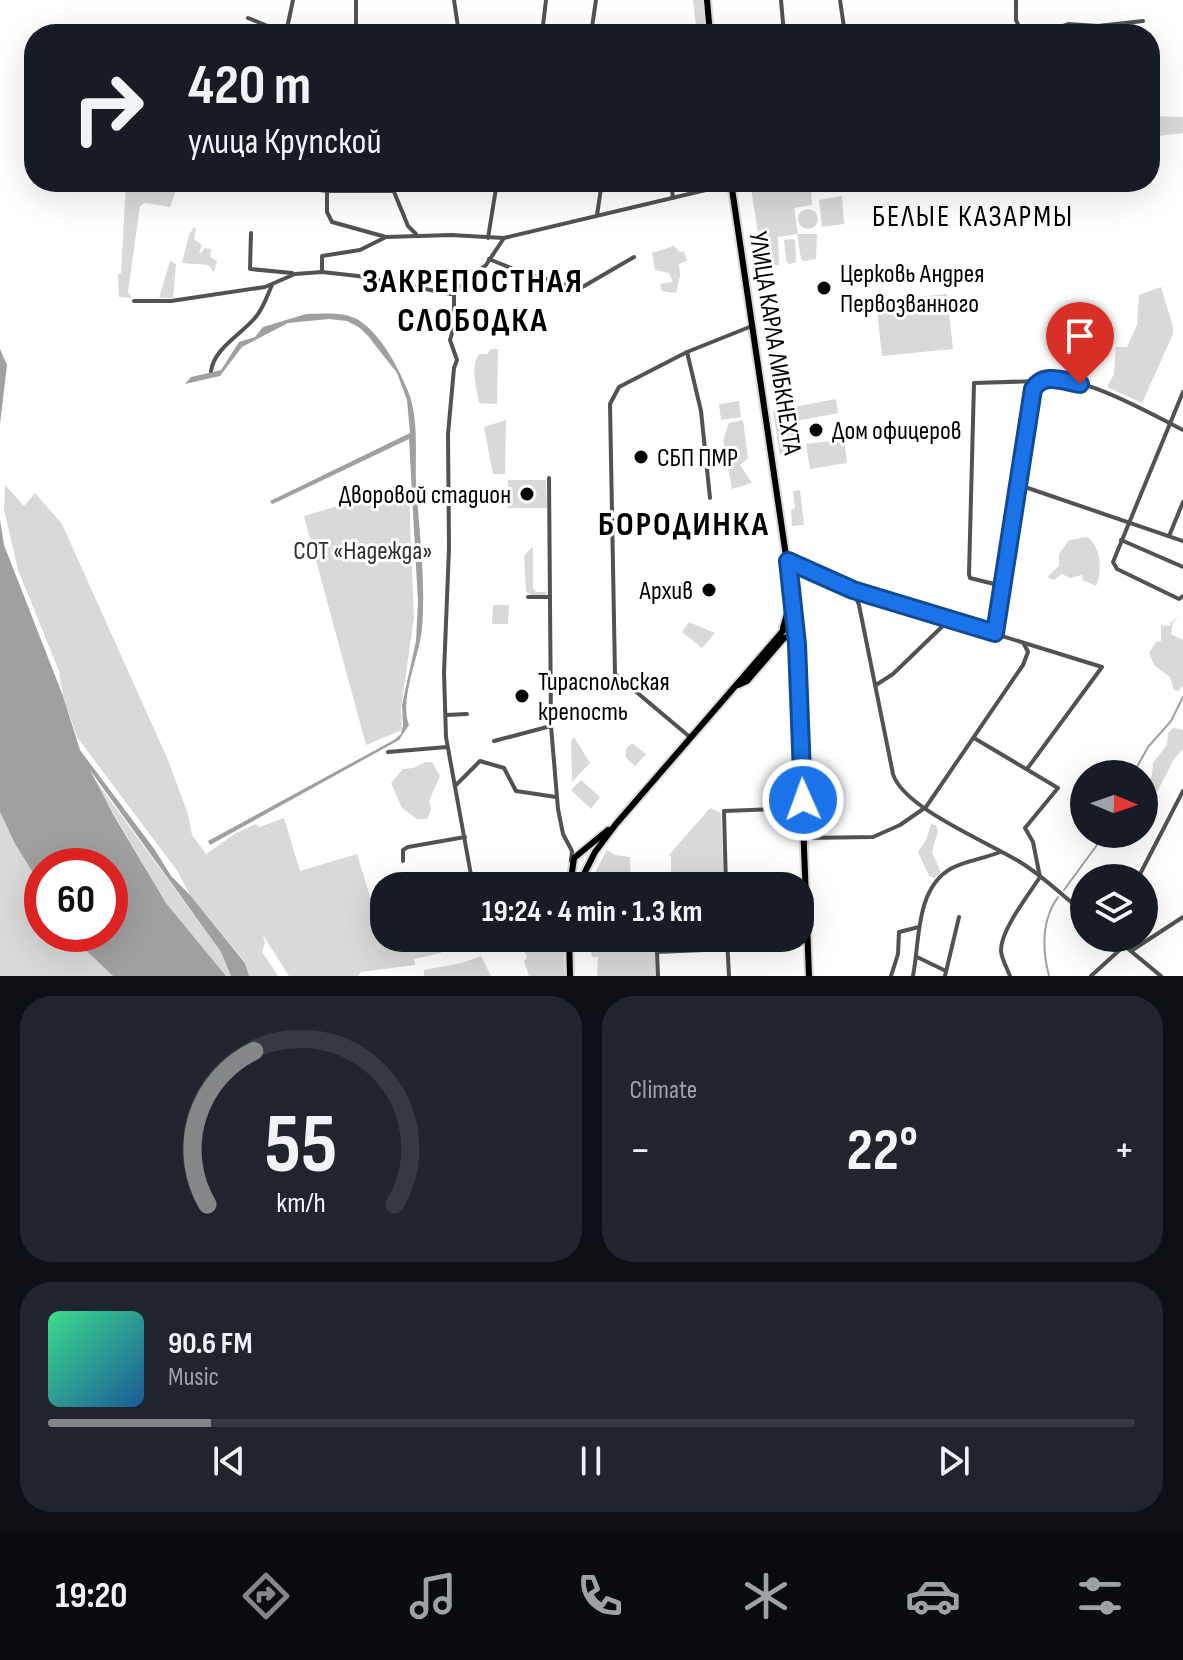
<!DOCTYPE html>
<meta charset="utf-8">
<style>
:root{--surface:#171b24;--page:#20242c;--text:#f1f3f6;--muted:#9ea1a6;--line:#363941;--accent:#858687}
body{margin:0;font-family:"Sofia Sans Condensed",sans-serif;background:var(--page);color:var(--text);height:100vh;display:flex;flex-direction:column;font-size:30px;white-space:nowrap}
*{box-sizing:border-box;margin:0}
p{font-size:26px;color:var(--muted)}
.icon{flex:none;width:44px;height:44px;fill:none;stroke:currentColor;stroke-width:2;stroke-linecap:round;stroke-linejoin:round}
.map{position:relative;height:976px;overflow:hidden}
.panel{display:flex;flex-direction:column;gap:20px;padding:20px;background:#0d0f14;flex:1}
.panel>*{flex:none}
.banner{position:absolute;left:24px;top:24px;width:1136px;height:168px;border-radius:32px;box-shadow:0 8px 32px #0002;background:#171b24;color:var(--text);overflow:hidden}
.needle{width:52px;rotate:92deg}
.controls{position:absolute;left:1070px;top:760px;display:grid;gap:16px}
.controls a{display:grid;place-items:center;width:88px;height:88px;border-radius:50%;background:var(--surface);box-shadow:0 8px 32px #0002;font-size:40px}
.speed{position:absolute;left:24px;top:848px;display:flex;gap:16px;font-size:40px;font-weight:700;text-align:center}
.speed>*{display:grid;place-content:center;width:104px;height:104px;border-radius:50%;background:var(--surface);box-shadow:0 8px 32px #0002;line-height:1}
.speed .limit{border:12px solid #d22;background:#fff;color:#111}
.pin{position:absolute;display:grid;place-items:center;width:68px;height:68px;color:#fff;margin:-82px -34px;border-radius:50% 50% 50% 0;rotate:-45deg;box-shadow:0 0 8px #0007}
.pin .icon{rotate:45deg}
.me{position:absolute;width:88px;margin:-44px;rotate:358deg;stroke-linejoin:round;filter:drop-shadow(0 0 6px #0008)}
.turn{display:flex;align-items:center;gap:28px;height:168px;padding:0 32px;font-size:36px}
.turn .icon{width:104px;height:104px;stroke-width:2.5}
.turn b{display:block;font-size:56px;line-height:68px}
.big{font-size:60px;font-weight:700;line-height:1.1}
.panel .card{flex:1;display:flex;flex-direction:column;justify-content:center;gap:12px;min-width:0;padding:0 28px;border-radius:32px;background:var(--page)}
.panel .dial{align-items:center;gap:0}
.dial svg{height:208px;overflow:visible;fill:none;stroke:var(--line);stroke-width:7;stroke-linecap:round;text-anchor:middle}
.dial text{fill:var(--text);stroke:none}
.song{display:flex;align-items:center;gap:24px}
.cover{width:96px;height:96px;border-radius:12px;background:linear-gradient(135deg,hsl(150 70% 55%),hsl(210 70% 35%))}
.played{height:8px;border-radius:4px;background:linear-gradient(90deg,var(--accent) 15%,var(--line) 15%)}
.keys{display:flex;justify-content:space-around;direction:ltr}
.heat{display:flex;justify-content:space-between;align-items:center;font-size:44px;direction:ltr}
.panel .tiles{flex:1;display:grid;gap:20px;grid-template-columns:1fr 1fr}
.card:last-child{grid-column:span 2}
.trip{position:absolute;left:370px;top:872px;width:444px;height:80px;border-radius:32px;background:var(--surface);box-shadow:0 8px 32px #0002;font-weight:700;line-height:80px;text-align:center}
.tabs{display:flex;height:128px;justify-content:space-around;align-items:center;background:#090b0e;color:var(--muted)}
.tabs .icon{width:56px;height:56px}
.tabs .on{color:var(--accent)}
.tabs b{font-size:36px;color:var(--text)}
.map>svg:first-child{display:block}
.green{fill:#d9d9d9}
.water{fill:#a0a0a0}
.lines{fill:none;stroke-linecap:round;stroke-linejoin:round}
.stream{stroke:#a0a0a0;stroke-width:2}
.major-casing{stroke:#dbdbdb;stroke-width:10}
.minor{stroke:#525252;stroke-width:4}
.major{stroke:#000;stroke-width:6}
.route-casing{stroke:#114b97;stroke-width:20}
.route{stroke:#1a73e8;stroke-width:14}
.poi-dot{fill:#000;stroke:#fff;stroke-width:3}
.labels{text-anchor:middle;stroke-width:6;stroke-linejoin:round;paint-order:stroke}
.poi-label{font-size:26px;fill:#000;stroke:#fff;text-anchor:start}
.street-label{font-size:26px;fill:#000;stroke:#fff}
.park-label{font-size:26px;fill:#303030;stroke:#fff}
.quarter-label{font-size:30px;letter-spacing:2px;fill:#000;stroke:#fff}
.district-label{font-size:34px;font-weight:bold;letter-spacing:2px;fill:#000;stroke:#fff}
</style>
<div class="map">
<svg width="1183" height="976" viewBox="0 0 1183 976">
<rect width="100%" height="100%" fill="#fff"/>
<!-- green -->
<g class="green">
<path d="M 693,0 L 707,0 L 710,34 L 697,34 Z"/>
<path d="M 1150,116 L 1183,117 L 1183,133 L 1150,137 Z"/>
<path d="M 126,182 L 179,182 L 170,207 L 145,203 L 140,206 L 128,292 L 132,298 L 119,297 L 118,274 L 121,273 Z"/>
<path d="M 750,182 L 811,183 L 812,205 L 794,208 L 798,234 L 817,234 L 816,259 L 804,261 L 801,259 L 797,234 L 778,237 L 779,265 L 763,265 Z"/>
<path d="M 842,196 L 844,224 L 822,227 L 819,200 Z"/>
<circle cx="808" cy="219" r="10"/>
<path d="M 194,227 L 196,229 L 194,239 L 202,245 L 199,252 L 201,253 L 205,248 L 211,249 L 210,257 L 217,261 L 214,272 L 208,265 L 182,263 L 189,235 Z"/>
<path d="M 792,239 L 795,240 L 796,262 L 789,264 L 786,261 L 784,240 Z"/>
<path d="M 674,246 L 680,252 L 684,251 L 687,261 L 679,264 L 680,276 L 676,293 L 662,291 L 660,284 L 673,282 L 669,273 L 655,270 L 652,253 Z"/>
<path d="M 170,261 L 176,264 L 173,298 L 159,298 Z"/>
<path d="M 1161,287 L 1173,327 L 1173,334 L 1142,403 L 1107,387 L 1114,374 L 1116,347 L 1127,347 L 1137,325 L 1139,295 Z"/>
<path d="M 947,294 L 953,349 L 882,356 L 876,301 Z"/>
<path d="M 491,349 L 498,349 L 497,404 L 479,403 L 474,375 L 475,362 L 479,354 L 487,354 Z"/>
<path d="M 836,399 L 838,413 L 796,421 L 798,440 L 780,455 L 773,411 Z"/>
<path d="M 739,401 L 741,417 L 721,420 L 719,404 Z"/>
<path d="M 506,420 L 505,474 L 493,474 L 484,427 Z"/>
<path d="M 743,420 L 748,458 L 740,465 L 752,483 L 732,489 L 723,440 L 729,423 Z"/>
<path d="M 844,439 L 847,463 L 810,469 L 806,444 Z"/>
<path d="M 508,480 L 546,480 L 547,508 L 508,508 Z"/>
<path d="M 5,485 L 24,506 L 35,493 L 62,524 L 168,760 L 188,814 L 192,835 L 206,854 L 236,833 L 256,824 L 260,827 L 284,818 L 300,871 L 357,854 L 373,906 L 384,905 L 384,938 L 437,938 L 441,953 L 414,959 L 415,965 L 361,972 L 358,976 L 289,976 L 263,935 L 265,943 L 262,952 L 278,976 L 249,976 L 245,962 L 190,895 L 178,872 L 77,737 L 63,696 L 59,671 L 18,570 L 4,509 Z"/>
<path d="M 800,490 L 804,525 L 792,526 L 791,510 L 795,508 L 793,491 Z"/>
<path d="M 388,491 L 409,494 L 414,617 L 401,708 L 402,730 L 366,745 L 304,516 Z"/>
<path d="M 1087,537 C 1101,546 1103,572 1096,586 L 1083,580 L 1082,575 L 1070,578 L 1062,574 L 1054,580 L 1047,577 L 1059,566 L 1059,554 L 1069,540 Z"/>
<path d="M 533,546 L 533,588 L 536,592 L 546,592 L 546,595 L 530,595 L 526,591 L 524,556 Z"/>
<path d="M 493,605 L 509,605 L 508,624 L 492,624 Z"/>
<path d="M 1183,613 L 1173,622 L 1171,634 L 1183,640 L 1183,686 L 1178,691 L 1174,690 L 1170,677 L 1154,665 L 1149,653 L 1156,642 L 1161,641 L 1161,625 L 1171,626 L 1170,623 Z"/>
<path d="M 689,622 L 715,633 L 702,648 L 682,632 Z"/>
<path d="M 1173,728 L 1183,730 L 1183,749 L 1174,759 L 1154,798 L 1144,800 L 1144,785 L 1152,776 L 1153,763 L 1167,745 L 1168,733 Z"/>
<path d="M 574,737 L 590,763 L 572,782 L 571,741 Z"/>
<path d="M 632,743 L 646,754 L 635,766 L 626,758 L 626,749 Z"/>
<path d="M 426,762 L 432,762 L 440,776 L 429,801 L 431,810 L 427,819 L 417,819 L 402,808 L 391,783 L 403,769 L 413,768 Z"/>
<path d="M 88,770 L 221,952 L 231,976 L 226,976 L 166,903 Z"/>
<path d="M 581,780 L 600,797 L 591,809 L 571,790 Z"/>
<path d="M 710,808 L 721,813 L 724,886 L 634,886 L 671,885 L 671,856 L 669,855 Z"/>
<path d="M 0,812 L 15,844 L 42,887 L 42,934 L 63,934 L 78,943 L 113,976 L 0,976 Z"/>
<path d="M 931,824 L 936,825 L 938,831 L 932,852 L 941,873 L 935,878 L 929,876 L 918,852 L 926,840 Z"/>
<path d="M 607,850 L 615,855 L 630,857 L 631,886 L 588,886 Z"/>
<path d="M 520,938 L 563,938 L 565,976 L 529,976 L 524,961 L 527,958 Z"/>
<path d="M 579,938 L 725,938 L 725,947 L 655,950 L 656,976 L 597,976 L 598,957 L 592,957 L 591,951 L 582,951 L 582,946 L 579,946 Z"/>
<path d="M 481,956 L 491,976 L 424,976 L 424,970 L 462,963 Z"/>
</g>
<!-- water -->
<g class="water">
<path d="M 306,314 C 323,314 345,311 360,321 C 382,336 398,367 408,391 C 419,418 415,453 416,482 C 419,531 426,581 422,629 C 419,657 399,700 409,725 L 399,740 L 210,845 L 208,841 L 394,740 L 401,734 L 403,726 L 402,705 L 416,641 L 418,602 L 409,439 L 277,502 L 272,504 L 270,501 L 410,433 L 407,400 L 397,373 L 368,336 L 360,328 L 347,321 L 329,319 L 288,323 L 242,347 L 220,376 L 185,384 L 191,377 L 221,370 L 239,342 L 255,337 L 263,327 Z"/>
<path d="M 0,349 L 7,365 L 0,424 Z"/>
<path d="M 0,520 L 4,545 L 63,696 L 80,750 L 155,850 L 171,876 L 190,895 L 245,963 L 249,976 L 231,976 L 221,952 L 90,770 L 113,814 L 166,903 L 226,976 L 113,976 L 78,943 L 72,934 L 110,934 L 110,866 L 42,866 L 42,887 L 15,844 L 0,812 Z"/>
</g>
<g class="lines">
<!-- stream -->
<g class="stream">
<path d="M 1133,774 L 1148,747 L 1171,721 L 1183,697"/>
<path d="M 1064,890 L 1105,834"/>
<path d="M 1049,976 C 1042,949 1041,921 1058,897"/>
</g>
<!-- major casing -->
<g class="major-casing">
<g id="major">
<path d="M 707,0 L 710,34"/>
<path d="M 731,182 L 795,617 L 809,976"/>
<path d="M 783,628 L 791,600"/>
<path d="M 738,685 L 747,681 L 784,638 L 790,636 L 795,641"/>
<path d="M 570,886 L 574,858 L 608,830"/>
<path d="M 578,886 L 595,852 L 616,824 L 795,617"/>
<path d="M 569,938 L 570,976"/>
</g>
</g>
<!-- minor -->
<g class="minor">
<path d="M 356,0 L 356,34"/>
<path d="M 454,0 L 458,27 L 471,34"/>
<path d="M 781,0 L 784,34"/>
<path d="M 840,0 L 845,34"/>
<path d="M 1016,0 L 1016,20 L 1021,31 L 1050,31 L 1068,24 L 1098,26 L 1143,21"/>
<path d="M 248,18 L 287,34"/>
<path d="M 286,33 L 293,0"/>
<path d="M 542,34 L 546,0"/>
<path d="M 591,34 L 596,0"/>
<path d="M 261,182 L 327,191 L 393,191"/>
<path d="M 390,182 L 408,226 L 416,234"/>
<path d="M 671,182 L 673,198"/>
<path d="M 327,191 L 327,212 L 332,222 L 386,237"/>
<path d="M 597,215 L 602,182"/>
<path d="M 251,233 L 250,269 L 292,273"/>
<path d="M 488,238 L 497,182"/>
<path d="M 489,259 L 518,271 L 579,289 L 634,257"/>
<path d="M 322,272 L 322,256 L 360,250 L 386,237 L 451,235 L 504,238 L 731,184"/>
<path d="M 454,293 L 454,326 L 450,340 L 457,360 L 454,368 L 448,434 L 449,548 L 444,673 L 446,737 L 473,886"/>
<path d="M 134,301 L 171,301 L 265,287 L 295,274 L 322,272 L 358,276 L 451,294 L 486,265 L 504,238"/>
<path d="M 687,352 L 701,411 L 710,498"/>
<path d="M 211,371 C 214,349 240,335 254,319 C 263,310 267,296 272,285"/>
<path d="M 1183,392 L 1113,562 L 1117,569 L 1179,599 L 1183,596"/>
<path d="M 549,478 L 551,726 L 558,809 L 563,834 L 572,851 L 571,861"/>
<path d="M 1019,485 L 1183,541"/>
<path d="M 1169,536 L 1183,502"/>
<path d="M 1121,540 L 1183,567"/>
<path d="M 788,561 L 853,590 L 1102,667 L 1027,769"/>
<path d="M 1002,586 L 970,578 L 969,574 L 974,383 L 1038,381"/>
<path d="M 853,590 L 859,605 L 893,774 C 903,808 990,843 1020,862 C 1043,876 1063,896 1084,913"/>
<path d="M 528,597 L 550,597"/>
<path d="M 995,633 L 1032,395 L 1038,381 C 1072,368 1151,414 1183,430"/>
<path d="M 876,685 L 893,674 L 950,619"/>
<path d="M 446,715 L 467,714"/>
<path d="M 691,738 L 615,674 L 610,404 L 619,387 L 687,352 L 752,326"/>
<path d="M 974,738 L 1058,788 L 1025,828 L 1033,842 L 1040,877 C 1029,894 1000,931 1001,951 C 1002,960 1007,968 1010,976"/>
<path d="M 494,741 L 551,726"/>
<path d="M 388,752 L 447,747"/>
<path d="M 455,786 L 480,761 L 504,768 L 516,791 L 556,797"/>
<path d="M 804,838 L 873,837 L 900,825 L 926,807 L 1023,665 L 1028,652 L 1024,644"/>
<path d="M 403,861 L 403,850 L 408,847 L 465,837"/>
<path d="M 1138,878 L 1183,791"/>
<path d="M 726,886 L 724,811 L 803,808"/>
<path d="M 727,938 L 729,976"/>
<path d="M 1115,938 L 1161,976"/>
<path d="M 1131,951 L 1183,917"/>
<path d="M 917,957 L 946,971"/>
<path d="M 658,976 L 657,952 L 728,949"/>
<path d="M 891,976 L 898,954 L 899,932 L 919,927"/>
<path d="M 913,976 C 920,941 915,888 952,868 C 965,861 986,858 1000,852"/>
<path d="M 945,976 L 959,917"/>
<path d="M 1091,976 L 1124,946"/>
</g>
<!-- major -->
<use href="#major" class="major"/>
</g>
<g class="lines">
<!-- route casing -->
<g class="route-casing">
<path id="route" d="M 803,800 L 797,644 L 788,561 L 853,590 L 995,633 L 1033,389 C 1044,372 1063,381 1080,384"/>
</g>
<!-- route -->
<use href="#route" class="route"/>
</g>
<!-- markers -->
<g class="poi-dot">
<circle cx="824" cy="288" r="8"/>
<circle cx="816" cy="430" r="8"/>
<circle cx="641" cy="457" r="8"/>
<circle cx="527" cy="494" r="8"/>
<circle cx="709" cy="590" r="8"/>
<circle cx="522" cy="696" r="8"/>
</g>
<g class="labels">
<!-- poi labels -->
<g class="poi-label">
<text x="840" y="282">Церковь Андрея<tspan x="840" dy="30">Первозванного</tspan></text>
<text x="832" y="439">Дом офицеров</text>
<text x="657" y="466">СБП ПМР</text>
<text x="511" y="503" text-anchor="end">Дворовой стадион</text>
<text x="693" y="599" text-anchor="end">Архив</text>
<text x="538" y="690">Тираспольская<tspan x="538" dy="30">крепость</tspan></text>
</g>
<!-- street labels -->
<g class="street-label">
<text transform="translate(776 343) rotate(81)" y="9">УЛИЦА КАРЛА ЛИБКНЕХТА</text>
</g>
<!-- park labels -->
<g class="park-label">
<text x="363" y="559">СОТ «Надежда»</text>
</g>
<!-- quarter labels -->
<g class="quarter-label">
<text x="973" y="226">БЕЛЫЕ КАЗАРМЫ</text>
</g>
<!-- district labels -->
<g class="district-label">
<text x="473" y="292">ЗАКРЕПОСТНАЯ<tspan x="473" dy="39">СЛОБОДКА</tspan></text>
<text x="684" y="535">БОРОДИНКА</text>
</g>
</g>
</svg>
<div class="controls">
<a><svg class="needle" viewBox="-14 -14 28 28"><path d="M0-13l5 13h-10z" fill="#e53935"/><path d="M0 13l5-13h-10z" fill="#9ea1a6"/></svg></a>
<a><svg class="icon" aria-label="layers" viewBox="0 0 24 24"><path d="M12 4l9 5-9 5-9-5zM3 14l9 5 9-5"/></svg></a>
</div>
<div class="speed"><div class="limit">60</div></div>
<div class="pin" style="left:1080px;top:384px;background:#d93025"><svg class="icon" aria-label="arrive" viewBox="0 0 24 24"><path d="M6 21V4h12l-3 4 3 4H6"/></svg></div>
<svg class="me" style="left:803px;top:800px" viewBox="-20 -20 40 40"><circle r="17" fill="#1a73e8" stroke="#fff" stroke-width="3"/><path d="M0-11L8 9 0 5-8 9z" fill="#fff"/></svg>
<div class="trip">19:24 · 4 min · 1.3 km</div>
<div class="banner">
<div class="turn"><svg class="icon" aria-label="right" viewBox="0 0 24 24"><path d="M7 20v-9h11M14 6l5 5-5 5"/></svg><div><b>420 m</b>улица Крупской</div></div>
</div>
</div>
<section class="panel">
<div class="tiles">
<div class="card dial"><svg viewBox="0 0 100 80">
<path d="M14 69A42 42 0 1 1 86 69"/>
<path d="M14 69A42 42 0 0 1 32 10" stroke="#858687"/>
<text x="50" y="56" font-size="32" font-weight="700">55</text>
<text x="50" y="72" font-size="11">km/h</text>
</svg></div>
<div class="card"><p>Climate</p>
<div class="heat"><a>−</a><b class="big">22°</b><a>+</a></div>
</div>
<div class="card">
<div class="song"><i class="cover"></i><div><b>90.6 FM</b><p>Music</p></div></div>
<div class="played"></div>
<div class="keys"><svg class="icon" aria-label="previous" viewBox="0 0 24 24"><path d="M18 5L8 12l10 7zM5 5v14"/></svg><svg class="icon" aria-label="pause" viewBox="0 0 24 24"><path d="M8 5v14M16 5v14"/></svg><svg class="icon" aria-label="next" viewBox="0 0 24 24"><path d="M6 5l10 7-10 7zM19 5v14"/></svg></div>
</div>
</div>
</section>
<nav class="tabs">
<b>19:20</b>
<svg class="icon on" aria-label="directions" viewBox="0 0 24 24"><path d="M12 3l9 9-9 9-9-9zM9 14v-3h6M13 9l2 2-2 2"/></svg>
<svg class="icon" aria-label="music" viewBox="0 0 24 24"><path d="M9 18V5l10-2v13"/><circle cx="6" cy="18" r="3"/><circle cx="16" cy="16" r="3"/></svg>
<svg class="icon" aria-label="phone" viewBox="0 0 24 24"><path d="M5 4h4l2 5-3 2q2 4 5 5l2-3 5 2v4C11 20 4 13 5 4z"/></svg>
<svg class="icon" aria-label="climate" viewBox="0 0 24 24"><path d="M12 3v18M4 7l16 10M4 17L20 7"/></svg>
<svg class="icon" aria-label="car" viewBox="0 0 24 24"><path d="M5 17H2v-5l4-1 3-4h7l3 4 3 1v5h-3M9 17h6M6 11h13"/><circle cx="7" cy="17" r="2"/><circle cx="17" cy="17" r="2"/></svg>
<svg class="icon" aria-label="filters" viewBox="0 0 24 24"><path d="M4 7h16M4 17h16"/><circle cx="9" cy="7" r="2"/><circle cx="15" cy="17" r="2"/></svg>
</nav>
